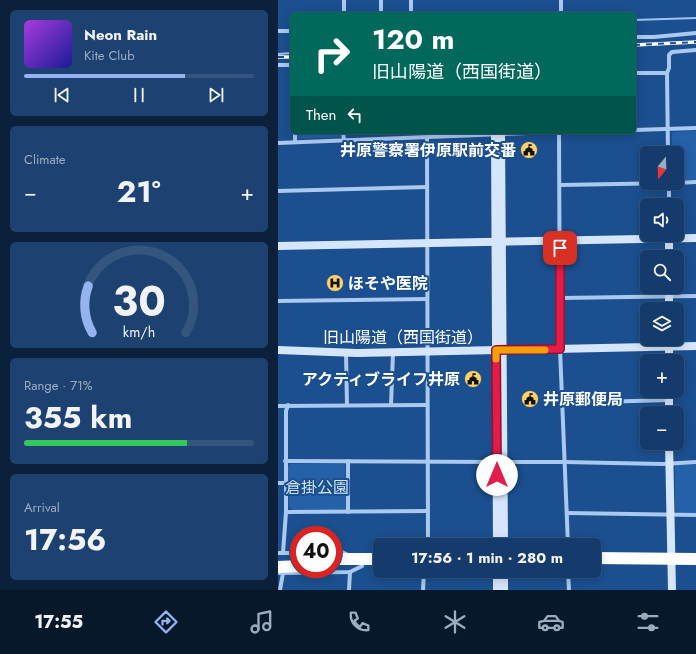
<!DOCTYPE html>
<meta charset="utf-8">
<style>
:root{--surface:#143b6b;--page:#1d4271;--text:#f1f3f6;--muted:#9dadc1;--line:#33557e;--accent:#95b2f1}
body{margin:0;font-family:Jost,"Noto Sans JP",sans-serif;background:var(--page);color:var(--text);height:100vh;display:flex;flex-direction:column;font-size:15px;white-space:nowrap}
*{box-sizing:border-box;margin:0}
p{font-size:13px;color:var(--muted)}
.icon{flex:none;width:22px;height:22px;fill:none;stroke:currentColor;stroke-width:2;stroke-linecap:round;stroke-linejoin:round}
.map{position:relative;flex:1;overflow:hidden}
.side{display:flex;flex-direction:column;gap:10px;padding:10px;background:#0b203b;width:278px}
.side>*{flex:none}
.hud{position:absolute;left:12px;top:12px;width:346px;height:122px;border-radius:6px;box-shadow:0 2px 10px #0003,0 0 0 1px var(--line);background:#00695c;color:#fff;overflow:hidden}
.needle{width:26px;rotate:199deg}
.tools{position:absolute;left:362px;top:146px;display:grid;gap:8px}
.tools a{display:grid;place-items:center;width:44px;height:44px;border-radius:6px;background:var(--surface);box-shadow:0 2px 10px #0003,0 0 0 1px var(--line);font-size:20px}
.speed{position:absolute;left:12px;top:526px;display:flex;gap:8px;font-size:20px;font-weight:700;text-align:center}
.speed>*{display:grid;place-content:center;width:52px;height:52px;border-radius:50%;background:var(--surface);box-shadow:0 2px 10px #0003,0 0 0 1px var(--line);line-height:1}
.speed .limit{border:6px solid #d22;background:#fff;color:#111}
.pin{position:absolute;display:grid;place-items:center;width:34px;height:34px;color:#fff;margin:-17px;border-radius:8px;box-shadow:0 2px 6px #0006}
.me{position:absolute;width:44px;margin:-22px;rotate:0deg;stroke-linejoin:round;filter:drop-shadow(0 0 3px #0008)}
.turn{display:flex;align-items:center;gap:14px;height:84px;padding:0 16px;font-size:18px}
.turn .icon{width:52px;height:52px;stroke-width:2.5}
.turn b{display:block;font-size:28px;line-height:34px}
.then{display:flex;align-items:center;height:38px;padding:0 16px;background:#0003;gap:8px;font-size:15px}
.big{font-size:30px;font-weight:700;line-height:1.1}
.side .tile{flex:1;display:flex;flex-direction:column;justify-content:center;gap:6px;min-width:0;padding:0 14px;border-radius:6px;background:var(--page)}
.side .dial{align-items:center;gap:0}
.dial svg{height:104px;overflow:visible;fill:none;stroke:var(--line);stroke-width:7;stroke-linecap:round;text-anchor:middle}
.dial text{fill:var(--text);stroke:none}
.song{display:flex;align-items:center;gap:12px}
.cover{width:48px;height:48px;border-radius:6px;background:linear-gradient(135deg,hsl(280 70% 55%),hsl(240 70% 35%))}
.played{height:4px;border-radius:2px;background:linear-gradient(90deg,var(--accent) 70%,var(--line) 70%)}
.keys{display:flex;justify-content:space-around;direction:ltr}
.heat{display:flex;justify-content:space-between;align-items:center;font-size:22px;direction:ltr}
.charge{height:6px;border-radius:3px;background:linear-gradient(90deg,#34c759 71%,var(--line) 0)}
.trip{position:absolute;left:95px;top:538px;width:228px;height:40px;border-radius:6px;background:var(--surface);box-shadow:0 2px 10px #0003,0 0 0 1px var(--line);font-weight:700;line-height:40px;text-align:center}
.tab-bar{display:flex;height:64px;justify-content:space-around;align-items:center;background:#08182b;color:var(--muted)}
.tab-bar .icon{width:28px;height:28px}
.tab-bar .selected{color:var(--accent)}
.tab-bar b{font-size:18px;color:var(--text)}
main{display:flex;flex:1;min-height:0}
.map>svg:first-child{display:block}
.green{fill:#2461a8}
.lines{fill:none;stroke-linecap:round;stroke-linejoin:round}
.stream{stroke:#9cc4f0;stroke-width:2}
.street{stroke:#a9c9ee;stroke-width:4}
.secondary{stroke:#d6e6fa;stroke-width:8}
.highway{stroke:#fff;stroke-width:12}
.rail-casing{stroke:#fff;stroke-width:3.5}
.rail{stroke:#1b4f8f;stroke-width:2;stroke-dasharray:6;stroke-linecap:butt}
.route-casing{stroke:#92132f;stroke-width:10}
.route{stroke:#e11d48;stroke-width:7}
.slow{stroke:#f59e0b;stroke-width:7}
.labels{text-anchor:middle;stroke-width:4;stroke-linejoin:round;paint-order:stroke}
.poi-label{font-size:16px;font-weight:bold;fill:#fff;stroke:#1b4f8f;text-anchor:end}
.street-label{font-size:16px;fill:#fff;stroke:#1b4f8f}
.park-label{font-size:16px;fill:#cfe3fa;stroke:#1b4f8f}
</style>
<main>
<section class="side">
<div class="tile">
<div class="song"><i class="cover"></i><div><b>Neon Rain</b><p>Kite Club</p></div></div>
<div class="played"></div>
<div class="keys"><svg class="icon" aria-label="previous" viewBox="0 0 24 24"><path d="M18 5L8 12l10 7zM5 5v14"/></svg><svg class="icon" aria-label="pause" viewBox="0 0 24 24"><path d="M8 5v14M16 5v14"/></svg><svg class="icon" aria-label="next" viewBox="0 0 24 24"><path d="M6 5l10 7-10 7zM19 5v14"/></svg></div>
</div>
<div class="tile"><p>Climate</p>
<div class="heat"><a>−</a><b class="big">21°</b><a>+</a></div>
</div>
<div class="tile dial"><svg viewBox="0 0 100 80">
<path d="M14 69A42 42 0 1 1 86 69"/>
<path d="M14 69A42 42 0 0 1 11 33" stroke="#95b2f1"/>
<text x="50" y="56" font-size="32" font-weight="700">30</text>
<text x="50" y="72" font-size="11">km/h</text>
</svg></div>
<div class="tile"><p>Range · 71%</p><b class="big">355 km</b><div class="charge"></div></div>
<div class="tile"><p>Arrival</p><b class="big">17:56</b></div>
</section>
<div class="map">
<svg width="418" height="590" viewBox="0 0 418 590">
<rect width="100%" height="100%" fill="#1b4f8f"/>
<!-- green -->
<g class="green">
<path d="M 418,131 L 418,180 L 399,180 L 399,153 L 394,153 L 394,134 L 396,132 Z"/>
<path d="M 19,132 L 63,132 L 63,137 L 19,139 Z"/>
<path d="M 12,464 L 66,464 L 67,466 L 68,510 L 15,510 L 11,506 L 10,466 Z"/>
<path d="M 418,464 L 418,513 L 401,513 L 398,512 L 397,508 L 397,465 Z"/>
</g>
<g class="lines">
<!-- stream -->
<g class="stream">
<path d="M 356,20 L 418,18"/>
<path d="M 0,54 L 14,53"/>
</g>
<!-- street -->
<g class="street">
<path d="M 103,0 L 103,14"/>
<path d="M 133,0 L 133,14"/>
<path d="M 66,14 L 66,0"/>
<path d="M 283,14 L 283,0"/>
<path d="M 0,31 L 14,31"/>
<path d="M 356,37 L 376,37 L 418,33"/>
<path d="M 0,65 L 13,65 L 14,67"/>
<path d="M 356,73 L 389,73"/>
<path d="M 356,130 L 418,128"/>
<path d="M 17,132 L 17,142"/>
<path d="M 65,132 L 66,140"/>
<path d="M 281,132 L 282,349 L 290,545"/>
<path d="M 149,137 L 150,545"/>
<path d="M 0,143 L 277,132"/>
<path d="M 390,153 L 389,73 L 391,68 L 391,55 L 394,52 L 418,50"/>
<path d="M 391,183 L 391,205"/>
<path d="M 399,183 L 418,182"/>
<path d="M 282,185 L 396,183"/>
<path d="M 0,191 L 149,187"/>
<path d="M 283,298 L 418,296"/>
<path d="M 0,301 L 149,299"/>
<path d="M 68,353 L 69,405"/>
<path d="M 285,403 L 391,400"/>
<path d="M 113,405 L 115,353"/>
<path d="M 0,406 L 149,405"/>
<path d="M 7,461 L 219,462"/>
<path d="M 70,461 L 70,512"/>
<path d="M 226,462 L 286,462 L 385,464 L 418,462"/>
<path d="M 0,483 L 7,483"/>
<path d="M 8,512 L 150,511"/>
<path d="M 289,513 L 418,515"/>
<path d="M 0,553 L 21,553"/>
<path d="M 5,553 L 8,512 L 8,411 L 10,405"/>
<path d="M 55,553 L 64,552 L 70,555"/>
<path d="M 290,571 L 291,590"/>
<path d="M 0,573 L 72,572 L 84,566"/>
<path d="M 2,590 L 5,573"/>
<path d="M 71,590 L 72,572"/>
<path d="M 145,590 L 146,571"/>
</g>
<!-- secondary -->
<g class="secondary">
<path d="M 217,134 L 219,545"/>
<path d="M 223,134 L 226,545"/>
<path d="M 0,246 L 418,238"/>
<path d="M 391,257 L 391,239"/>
<path d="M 391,287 L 391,309"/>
<path d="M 391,339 L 391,361"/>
<path d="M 0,350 L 79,353 L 418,346"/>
<path d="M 391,391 L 391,413"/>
<path d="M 391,443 L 394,590"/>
<path d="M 219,571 L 219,590"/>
<path d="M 226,571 L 226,590"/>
</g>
<!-- highway -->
<g class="highway">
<path d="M 316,558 L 418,559"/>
<path d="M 55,559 L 102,559"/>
<path d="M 0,567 L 21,566"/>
</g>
<!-- rail casing -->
<g class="rail-casing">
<g id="rail">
<path d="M 356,45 L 418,42"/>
<path d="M 0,57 L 14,57"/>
</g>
</g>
<!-- rail -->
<use href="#rail" class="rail"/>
</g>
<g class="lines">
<!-- route casing -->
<g class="route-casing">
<path id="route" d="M 219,475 L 218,350 L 282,349 L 282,248"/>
</g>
<!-- route -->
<use href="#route" class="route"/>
<!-- slow -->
<path class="slow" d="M 218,359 L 218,350 L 267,350"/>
</g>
<!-- icons -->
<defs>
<g id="civic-disc" transform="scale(0.9)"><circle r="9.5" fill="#ffd166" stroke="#1b4f8f"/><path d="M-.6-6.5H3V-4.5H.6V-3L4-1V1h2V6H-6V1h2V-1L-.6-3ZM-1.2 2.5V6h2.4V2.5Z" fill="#111"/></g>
<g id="hospital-disc" transform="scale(0.9)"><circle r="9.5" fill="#ffd166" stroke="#1b4f8f"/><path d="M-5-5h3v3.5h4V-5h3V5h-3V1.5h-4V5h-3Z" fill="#111"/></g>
</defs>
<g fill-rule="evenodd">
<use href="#civic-disc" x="251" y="150"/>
<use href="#hospital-disc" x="57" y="283"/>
<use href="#civic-disc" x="195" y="379"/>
<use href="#civic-disc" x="252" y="399"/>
</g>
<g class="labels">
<!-- poi labels -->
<g class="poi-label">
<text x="238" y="156">井原警察署伊原駅前交番</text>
<text x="70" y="289" text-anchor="start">ほそや医院</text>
<text x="182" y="385">アクティブライフ井原</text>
<text x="265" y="405" text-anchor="start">井原郵便局</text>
</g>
<!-- street labels -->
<g class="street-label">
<text x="125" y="343">旧山陽道（西国街道）</text>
</g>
<!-- park labels -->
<g class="park-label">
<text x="39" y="493">倉掛公園</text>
</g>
</g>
</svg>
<div class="tools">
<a><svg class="needle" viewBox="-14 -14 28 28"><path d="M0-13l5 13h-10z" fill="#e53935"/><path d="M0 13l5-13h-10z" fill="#9dadc1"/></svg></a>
<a><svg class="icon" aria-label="sound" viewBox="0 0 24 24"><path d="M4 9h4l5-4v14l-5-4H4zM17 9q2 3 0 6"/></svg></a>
<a><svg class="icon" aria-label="search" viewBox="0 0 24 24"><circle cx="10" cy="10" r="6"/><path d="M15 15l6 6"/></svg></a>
<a><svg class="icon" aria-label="layers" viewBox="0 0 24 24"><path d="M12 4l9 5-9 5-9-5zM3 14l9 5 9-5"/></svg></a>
<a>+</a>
<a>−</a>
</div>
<div class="speed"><div class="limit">40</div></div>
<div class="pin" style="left:282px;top:248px;background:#d93025"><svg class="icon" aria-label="arrive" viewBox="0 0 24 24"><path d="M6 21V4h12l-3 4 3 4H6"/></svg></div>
<svg class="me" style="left:219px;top:475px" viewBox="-20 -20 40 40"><circle r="19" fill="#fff"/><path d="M0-13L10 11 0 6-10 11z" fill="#e11d48"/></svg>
<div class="trip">17:56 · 1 min · 280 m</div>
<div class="hud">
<div class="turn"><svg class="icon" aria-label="right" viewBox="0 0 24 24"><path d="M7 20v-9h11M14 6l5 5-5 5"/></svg><div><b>120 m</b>旧山陽道（西国街道）</div></div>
<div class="then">Then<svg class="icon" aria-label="left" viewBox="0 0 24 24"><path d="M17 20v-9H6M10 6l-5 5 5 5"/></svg></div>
</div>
</div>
</main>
<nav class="tab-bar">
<b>17:55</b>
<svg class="icon selected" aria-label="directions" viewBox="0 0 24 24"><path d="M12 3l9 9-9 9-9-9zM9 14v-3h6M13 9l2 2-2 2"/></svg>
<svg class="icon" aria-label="music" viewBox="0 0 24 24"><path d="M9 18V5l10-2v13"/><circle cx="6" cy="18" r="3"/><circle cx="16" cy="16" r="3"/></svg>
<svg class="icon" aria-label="phone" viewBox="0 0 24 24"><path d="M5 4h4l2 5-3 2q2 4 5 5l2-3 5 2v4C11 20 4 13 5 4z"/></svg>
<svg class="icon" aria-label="climate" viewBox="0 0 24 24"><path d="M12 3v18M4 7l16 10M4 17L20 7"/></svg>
<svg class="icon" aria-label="car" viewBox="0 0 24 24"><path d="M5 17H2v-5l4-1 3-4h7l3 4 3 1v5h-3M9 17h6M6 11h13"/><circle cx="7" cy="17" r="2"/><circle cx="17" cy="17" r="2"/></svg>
<svg class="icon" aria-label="filters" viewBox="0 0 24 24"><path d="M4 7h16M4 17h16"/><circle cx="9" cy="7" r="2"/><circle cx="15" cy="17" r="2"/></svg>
</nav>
